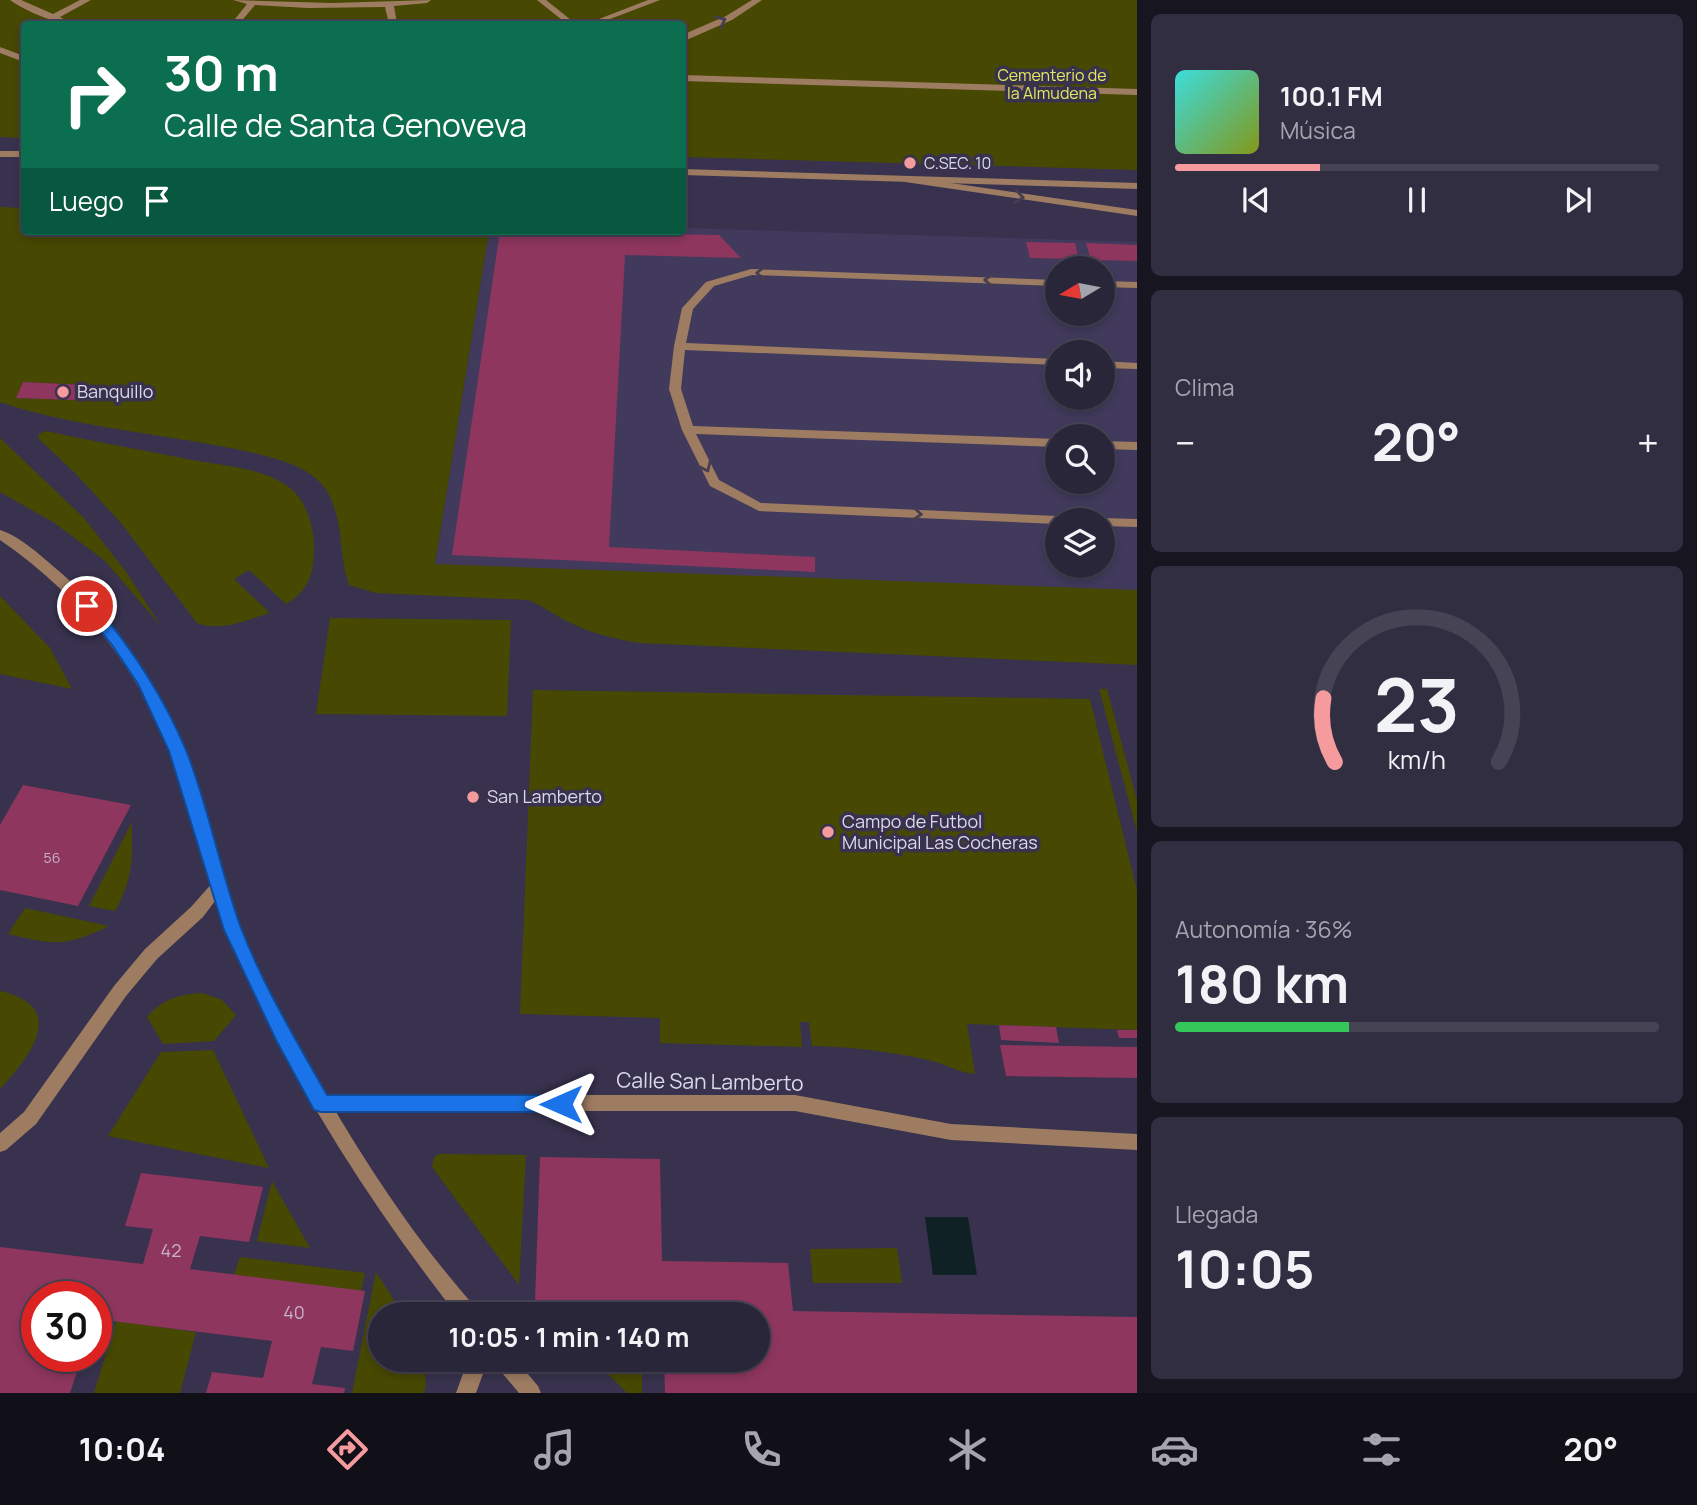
<!DOCTYPE html>
<html lang="es">
<meta charset="utf-8">
<style>
:root{--surface:#2a263a;--page:#322e42;--text:#f1f3f6;--muted:#a5a5af;--line:#464354;--accent:#f59b9d}
body{margin:0;font-family:Manrope,sans-serif;background:var(--page);color:var(--text);height:100vh;display:flex;flex-direction:column;font-size:26px;white-space:nowrap}
*{box-sizing:border-box;margin:0}
p{font-size:23px;color:var(--muted)}
.icon{flex:none;width:38px;height:38px;fill:none;stroke:currentColor;stroke-width:2;stroke-linecap:round;stroke-linejoin:round}
.map{position:relative;flex:1;overflow:hidden}
.sheet{display:flex;flex-direction:column;gap:14px;padding:14px;background:#171520;width:560px}
.sheet>*{flex:none}
.hud{position:absolute;left:21px;top:21px;width:665px;height:214px;border-radius:7px;box-shadow:0 4px 10px #0003,0 0 0 2px var(--line);background:#0b6e4f;color:#fff;overflow:hidden}
.needle{width:46px;rotate:260deg}
.fabs{position:absolute;left:1045px;top:256px;display:grid;gap:14px}
.fabs a{display:grid;place-items:center;width:70px;height:70px;border-radius:50%;background:var(--surface);box-shadow:0 4px 10px #0003,0 0 0 2px var(--line);font-size:35px}
.speed{position:absolute;left:21px;top:1281px;display:flex;gap:14px;font-size:35px;font-weight:700;text-align:center}
.speed>*{display:grid;place-content:center;width:91px;height:91px;border-radius:50%;background:var(--surface);box-shadow:0 4px 10px #0003,0 0 0 2px var(--line);line-height:1}
.speed .limit{border:10px solid #d22;background:#fff;color:#111}
.pin{position:absolute;display:grid;place-items:center;width:60px;height:60px;color:#fff;margin:-30px;border:4px solid #fff;border-radius:50%;box-shadow:0 2px 7px #0007}
.me{position:absolute;width:77px;margin:-38px;rotate:270deg;stroke-linejoin:round;filter:drop-shadow(0 0 5px #0008)}
.turn{display:flex;align-items:center;gap:24px;height:147px;padding:0 28px;font-size:32px}
.turn .icon{width:91px;height:91px;stroke-width:2.5}
.turn b{display:block;font-size:49px;line-height:60px}
.then{display:flex;align-items:center;height:66px;padding:0 28px;background:#0003;gap:14px;font-size:26px}
.big{font-size:52px;font-weight:700;line-height:1.1}
.sheet .card{flex:1;display:flex;flex-direction:column;justify-content:center;gap:10px;min-width:0;padding:0 24px;border-radius:10px;background:var(--page)}
.sheet .dial{align-items:center;gap:0}
.dial svg{height:182px;overflow:visible;fill:none;stroke:var(--line);stroke-width:7;stroke-linecap:round;text-anchor:middle}
.dial text{fill:var(--text);stroke:none}
.song{display:flex;align-items:center;gap:21px}
.cover{width:84px;height:84px;border-radius:10px;background:linear-gradient(135deg,hsl(180 70% 55%),hsl(70 70% 35%))}
.played{height:7px;border-radius:4px;background:linear-gradient(90deg,var(--accent) 30%,var(--line) 30%)}
.keys{display:flex;justify-content:space-around;direction:ltr}
.heat{display:flex;justify-content:space-between;align-items:center;font-size:38px;direction:ltr}
.charge{height:10px;border-radius:5px;background:linear-gradient(90deg,#34c759 36%,var(--line) 0)}
.trip{position:absolute;left:368px;top:1302px;width:402px;height:70px;border-radius:35px;background:var(--surface);box-shadow:0 4px 10px #0003,0 0 0 2px var(--line);font-weight:700;line-height:70px;text-align:center}
.dock{display:flex;height:112px;justify-content:space-around;align-items:center;background:#110f17;color:var(--muted)}
.dock .icon{width:49px;height:49px}
.dock .on{color:var(--accent)}
.dock b{font-size:32px;color:var(--text)}
main{display:flex;flex:1;min-height:0}
.map>svg:first-child{display:block}
.built{fill:#413a5c;fill-rule:evenodd}
.green{fill:#474802;fill-rule:evenodd}
.water{fill:#0f2125}
.building{fill:#8e365e}
.lines{fill:none;stroke-linecap:round;stroke-linejoin:round}
.service{fill:#9e7c62;fill-rule:evenodd}
.minor{fill:#9e7c62;fill-rule:evenodd}
.tertiary{fill:#9e7c62;fill-rule:evenodd}
.oneway{stroke:#473d51}
.route{fill:#1a73e8;stroke:#114b97;stroke-width:2}
.poi-dot{fill:#f59b9d;stroke:#38324e;stroke-width:2.5}
.labels{text-anchor:middle;stroke-width:7;stroke-linejoin:round;paint-order:stroke}
.number-label{font-size:14px;fill:#c8b0c7}
.far-park-label{font-size:16px;fill:#e4e860;stroke:#38324e}
.far-poi-label{font-size:16px;fill:#dbd9ea;stroke:#38324e;text-anchor:start}
.poi-label{font-size:18px;fill:#dbd9ea;stroke:#38324e;text-anchor:start}
.near-number-label{font-size:18px;fill:#c8b0c7}
.near-street-label{font-size:21px;fill:#dbd9ea;stroke:#38324e}
</style>
<main>
<div class="map">
<svg width="1137" height="1393" viewBox="0 0 1137 1393">
<rect width="100%" height="100%" fill="#38324e"/>
<!-- built -->
<path class="built" d="M 683,228 L 1137,242 L 1137,590 L 435,565 L 489,231 L 682,231 ZM 1057,268 L 1102,268 L 1102,313 L 1057,313 ZM 1057,352 L 1102,352 L 1102,397 L 1057,397 ZM 1057,436 L 1102,436 L 1102,481 L 1057,481 ZM 1057,520 L 1102,520 L 1102,565 L 1057,565 Z"/>
<!-- green -->
<g class="green">
<path d="M 0,0 L 1137,0 L 1137,170 L 683,157 L 682,24 L 24,24 L 24,138 L 0,137 Z"/>
<path d="M 0,207 L 24,208 L 24,231 L 489,231 L 435,564 L 1137,590 L 1137,665 L 639,643 C 616,639 593,634 573,624 C 557,617 544,606 528,600 L 376,593 L 349,585 C 338,555 345,525 328,493 C 321,480 305,469 291,464 C 265,454 236,449 209,444 C 142,432 64,424 0,402 ZM 23,382 L 108,386 L 109,387 L 103,401 L 16,398 Z"/>
<path d="M 46,431 C 96,442 148,451 198,461 C 227,466 266,469 290,488 C 307,501 315,530 314,551 C 313,576 308,591 286,604 L 249,570 L 234,579 L 270,613 C 246,620 221,632 197,623 L 121,523 L 76,474 L 38,438 L 39,434 Z"/>
<path d="M 0,438 L 84,518 L 127,573 L 160,625 L 104,560 L 53,522 L 0,492 Z"/>
<path d="M 0,596 L 50,648 L 72,689 L 0,674 Z"/>
<path d="M 330,618 L 511,620 L 507,716 L 316,714 Z"/>
<path d="M 1099,689 L 1107,689 L 1137,800 L 1137,832 Z"/>
<path d="M 533,690 L 1090,699 L 1137,891 L 1137,1030 L 967,1024 L 975,1074 C 959,1073 944,1063 928,1060 C 889,1051 851,1047 812,1046 L 809,1022 L 800,1022 L 802,1047 L 660,1043 L 660,1018 L 520,1014 Z"/>
<path d="M 132,822 C 132,857 134,878 115,911 L 89,906 Z"/>
<path d="M 25,908 L 109,926 C 66,947 53,945 8,934 Z"/>
<path d="M 0,991 C 69,1007 31,1055 0,1089 Z"/>
<path d="M 202,993 L 222,1000 L 236,1015 L 214,1041 L 163,1044 L 147,1017 C 161,1000 180,994 202,993 Z"/>
<path d="M 213,1050 L 269,1168 L 108,1136 L 161,1052 Z"/>
<path d="M 439,1154 L 526,1155 L 519,1285 L 432,1167 L 434,1157 Z"/>
<path d="M 272,1181 L 310,1248 L 257,1241 Z"/>
<path d="M 897,1248 L 902,1283 L 813,1283 L 810,1249 Z"/>
<path d="M 240,1257 L 365,1273 L 361,1291 L 234,1275 Z"/>
<path d="M 376,1272 L 403,1314 L 380,1314 L 380,1360 L 424,1360 L 426,1384 L 424,1393 L 352,1393 Z"/>
<path d="M 116,1321 L 196,1332 L 180,1393 L 94,1393 Z"/>
<path d="M 594,1360 L 642,1360 L 642,1393 L 627,1393 Z"/>
</g>
<!-- water -->
<path class="water" d="M 925,1217 L 968,1217 L 977,1275 L 933,1275 Z"/>
<!-- building -->
<g class="building">
<path d="M 500,231 L 719,235 L 741,258 L 625,255 L 609,547 L 815,557 L 815,572 L 452,555 Z"/>
<path d="M 1026,242 L 1075,243 L 1079,259 L 1030,258 Z"/>
<path d="M 1086,243 L 1137,245 L 1137,261 L 1091,260 Z"/>
<path d="M 23,382 L 109,386 L 103,401 L 16,398 Z"/>
<path d="M 23,785 L 131,805 L 78,906 L 0,890 L 0,825 Z"/>
<path d="M 999,1025 L 1056,1027 L 1059,1043 L 1001,1040 Z"/>
<path d="M 1117,1030 L 1137,1030 L 1137,1038 L 1119,1038 Z"/>
<path d="M 1000,1045 L 1137,1047 L 1137,1078 L 1006,1076 Z"/>
<path d="M 540,1157 L 660,1159 L 662,1261 L 788,1263 L 793,1311 L 1137,1317 L 1137,1393 L 665,1393 L 664,1360 L 758,1360 L 758,1314 L 663,1314 L 663,1305 L 535,1302 Z"/>
<path d="M 141,1173 L 263,1187 L 249,1242 L 200,1236 L 190,1269 L 365,1291 L 353,1351 L 321,1347 L 312,1384 L 345,1388 L 344,1393 L 206,1393 L 212,1372 L 263,1378 L 272,1341 L 96,1319 L 96,1297 L 37,1297 L 37,1339 L 34,1348 L 37,1348 L 37,1356 L 82,1356 L 70,1393 L 0,1393 L 0,1247 L 143,1264 L 153,1229 L 125,1226 Z"/>
</g>
<g class="lines">
<!-- service -->
<g class="service">
<path d="M 10,0 L 21,0 L 53,14 L 80,0 L 91,0 L 60,17 L 72,24 C 55,24 24,10 10,0 Z"/>
<path d="M 233,0 L 332,3 L 431,0 L 427,3 L 394,6 L 397,24 L 389,24 L 385,7 L 308,8 L 255,5 L 239,24 L 231,24 L 247,4 Z"/>
<path d="M 537,0 L 546,0 L 576,24 L 567,24 Z"/>
<path d="M 648,0 L 660,0 L 597,24 L 586,24 Z"/>
<path d="M 752,0 L 762,0 L 732,20 L 682,42 L 682,35 L 726,16 Z"/>
<path d="M 0,47 L 24,56 L 24,62 L 0,53 Z"/>
<path d="M 682,75 L 1137,89 L 1137,95 L 682,81 Z"/>
<path d="M 909,177 L 1137,210 L 1137,216 L 905,182 L 904,180 Z"/>
<path d="M 751,269 L 1057,280 L 1057,286 L 752,275 L 714,286 L 693,309 L 686,343 L 1057,359 L 1057,365 L 685,350 L 681,389 L 693,426 L 1057,439 L 1057,447 L 696,434 L 719,480 L 761,503 L 1057,516 L 1063,520 L 1057,520 L 1057,524 L 759,511 L 710,486 L 682,430 L 669,389 L 674,346 L 682,308 L 706,282 Z"/>
<path d="M 1102,281 L 1137,282 L 1137,288 L 1102,287 Z"/>
<path d="M 1102,361 L 1137,363 L 1137,369 L 1102,368 Z"/>
<path d="M 1102,441 L 1137,442 L 1137,450 L 1102,449 Z"/>
<path d="M 1102,518 L 1137,519 L 1137,527 L 1102,526 L 1102,520 L 1097,520 Z"/>
</g>
<!-- minor -->
<g class="minor">
<path d="M 219,879 L 224,881 L 227,885 L 203,917 L 157,959 L 126,996 L 36,1124 L 6,1150 L 0,1152 L 0,1133 L 24,1112 L 114,986 L 145,949 L 191,907 L 214,881 Z"/>
<path d="M 321,1095 L 795,1095 L 951,1124 L 1137,1134 L 1137,1150 L 951,1140 L 795,1111 L 321,1111 L 315,1108 L 312,1103 L 315,1098 Z"/>
</g>
<!-- tertiary -->
<g class="tertiary">
<rect x="0" y="151" width="24" height="6"/>
<path d="M 682,169 L 1137,183 L 1137,189 L 682,175 Z"/>
<path d="M 0,530 C 22,537 43,558 60,572 C 131,633 179,720 205,808 C 216,844 222,881 235,916 C 246,945 261,974 275,1002 C 314,1077 357,1151 406,1220 C 427,1250 451,1279 475,1307 L 477,1314 L 456,1314 C 372,1206 299,1093 242,968 C 232,945 221,923 214,899 C 204,868 199,837 190,806 C 156,694 97,607 0,540 Z"/>
<path d="M 466,1360 L 485,1360 L 485,1368 L 476,1393 L 456,1393 L 465,1368 Z"/>
<path d="M 495,1360 L 516,1360 L 538,1386 L 541,1393 L 519,1393 L 497,1367 Z"/>
</g>
</g>
<!-- one-way arrows -->
<defs><path id="oneway-chevron" d="M-2-3.5L2.5 0L-2 3.5" fill="none" stroke-width="1.6" stroke-linecap="round" stroke-linejoin="round" transform="scale(1.75)"/></defs>
<g class="oneway">
<use href="#oneway-chevron" transform="translate(721 21) rotate(-26)"/>
<use href="#oneway-chevron" transform="translate(1019 197) rotate(9)"/>
<use href="#oneway-chevron" transform="translate(761 273) rotate(-180)"/>
<use href="#oneway-chevron" transform="translate(989 280) rotate(-178)"/>
<use href="#oneway-chevron" transform="translate(706 467) rotate(65)"/>
<use href="#oneway-chevron" transform="translate(917 514) rotate(3)"/>
</g>
<!-- route -->
<path class="route" d="M 87,600 L 93,602 C 131,647 163,695 186,750 C 209,808 220,870 241,928 C 263,985 297,1042 327,1095 L 561,1095 L 568,1097 L 571,1104 L 568,1110 L 561,1112 L 321,1112 L 314,1110 L 276,1040 L 224,930 L 169,751 L 138,684 L 112,645 L 80,606 Z"/>
<!-- markers -->
<g class="poi-dot">
<circle cx="910" cy="163" r="7"/>
<circle cx="63" cy="392" r="7"/>
<circle cx="473" cy="797" r="7"/>
<circle cx="828" cy="832" r="7"/>
</g>
<g class="labels">
<!-- number labels -->
<g class="number-label">
<text x="52" y="863">56</text>
</g>
<!-- far-park labels -->
<g class="far-park-label">
<text x="1052" y="81">Cementerio de<tspan x="1052" dy="18">la Almudena</tspan></text>
</g>
<!-- far-poi labels -->
<g class="far-poi-label">
<text x="924" y="169">C.SEC. 10</text>
</g>
<!-- poi labels -->
<g class="poi-label">
<text x="77" y="398">Banquillo</text>
<text x="487" y="803">San Lamberto</text>
<text x="842" y="828">Campo de Futbol<tspan x="842" dy="21">Municipal Las Cocheras</tspan></text>
</g>
<!-- near-number labels -->
<g class="near-number-label">
<text x="171" y="1257">42</text>
<text x="294" y="1319">40</text>
</g>
<!-- near-street labels -->
<g class="near-street-label">
<text transform="translate(710 1082) rotate(1)" y="7">Calle San Lamberto</text>
</g>
</g>
</svg>
<div class="fabs">
<a><svg class="needle" viewBox="-14 -14 28 28"><path d="M0-13l5 13h-10z" fill="#e53935"/><path d="M0 13l5-13h-10z" fill="#a5a5af"/></svg></a>
<a><svg class="icon" aria-label="sound" viewBox="0 0 24 24"><path d="M4 9h4l5-4v14l-5-4H4zM17 9q2 3 0 6"/></svg></a>
<a><svg class="icon" aria-label="search" viewBox="0 0 24 24"><circle cx="10" cy="10" r="6"/><path d="M15 15l6 6"/></svg></a>
<a><svg class="icon" aria-label="layers" viewBox="0 0 24 24"><path d="M12 4l9 5-9 5-9-5zM3 14l9 5 9-5"/></svg></a>
</div>
<div class="speed"><div class="limit">30</div></div>
<div class="pin" style="left:87px;top:606px;background:#d93025"><svg class="icon" aria-label="arrive" viewBox="0 0 24 24"><path d="M6 21V4h12l-3 4 3 4H6"/></svg></div>
<svg class="me" style="left:561px;top:1104px" viewBox="-20 -20 40 40"><path d="M0-17L14 15 0 8-14 15z" fill="#1a73e8" stroke="#fff" stroke-width="4"/></svg>
<div class="trip">10:05 · 1 min · 140 m</div>
<div class="hud">
<div class="turn"><svg class="icon" aria-label="right" viewBox="0 0 24 24"><path d="M7 20v-9h11M14 6l5 5-5 5"/></svg><div><b>30 m</b>Calle de Santa Genoveva</div></div>
<div class="then">Luego<svg class="icon" aria-label="arrive" viewBox="0 0 24 24"><path d="M6 21V4h12l-3 4 3 4H6"/></svg></div>
</div>
</div>
<section class="sheet">
<div class="card">
<div class="song"><i class="cover"></i><div><b>100.1 FM</b><p>Música</p></div></div>
<div class="played"></div>
<div class="keys"><svg class="icon" aria-label="previous" viewBox="0 0 24 24"><path d="M18 5L8 12l10 7zM5 5v14"/></svg><svg class="icon" aria-label="pause" viewBox="0 0 24 24"><path d="M8 5v14M16 5v14"/></svg><svg class="icon" aria-label="next" viewBox="0 0 24 24"><path d="M6 5l10 7-10 7zM19 5v14"/></svg></div>
</div>
<div class="card"><p>Clima</p>
<div class="heat"><a>−</a><b class="big">20°</b><a>+</a></div>
</div>
<div class="card dial"><svg viewBox="0 0 100 80">
<path d="M14 69A42 42 0 1 1 86 69"/>
<path d="M14 69A42 42 0 0 1 9 41" stroke="#f59b9d"/>
<text x="50" y="56" font-size="32" font-weight="700">23</text>
<text x="50" y="72" font-size="11">km/h</text>
</svg></div>
<div class="card"><p>Autonomía · 36%</p><b class="big">180 km</b><div class="charge"></div></div>
<div class="card"><p>Llegada</p><b class="big">10:05</b></div>
</section>
</main>
<nav class="dock">
<b>10:04</b>
<svg class="icon on" aria-label="directions" viewBox="0 0 24 24"><path d="M12 3l9 9-9 9-9-9zM9 14v-3h6M13 9l2 2-2 2"/></svg>
<svg class="icon" aria-label="music" viewBox="0 0 24 24"><path d="M9 18V5l10-2v13"/><circle cx="6" cy="18" r="3"/><circle cx="16" cy="16" r="3"/></svg>
<svg class="icon" aria-label="phone" viewBox="0 0 24 24"><path d="M5 4h4l2 5-3 2q2 4 5 5l2-3 5 2v4C11 20 4 13 5 4z"/></svg>
<svg class="icon" aria-label="climate" viewBox="0 0 24 24"><path d="M12 3v18M4 7l16 10M4 17L20 7"/></svg>
<svg class="icon" aria-label="car" viewBox="0 0 24 24"><path d="M5 17H2v-5l4-1 3-4h7l3 4 3 1v5h-3M9 17h6M6 11h13"/><circle cx="7" cy="17" r="2"/><circle cx="17" cy="17" r="2"/></svg>
<svg class="icon" aria-label="filters" viewBox="0 0 24 24"><path d="M4 7h16M4 17h16"/><circle cx="9" cy="7" r="2"/><circle cx="15" cy="17" r="2"/></svg>
<b>20°</b>
</nav>
